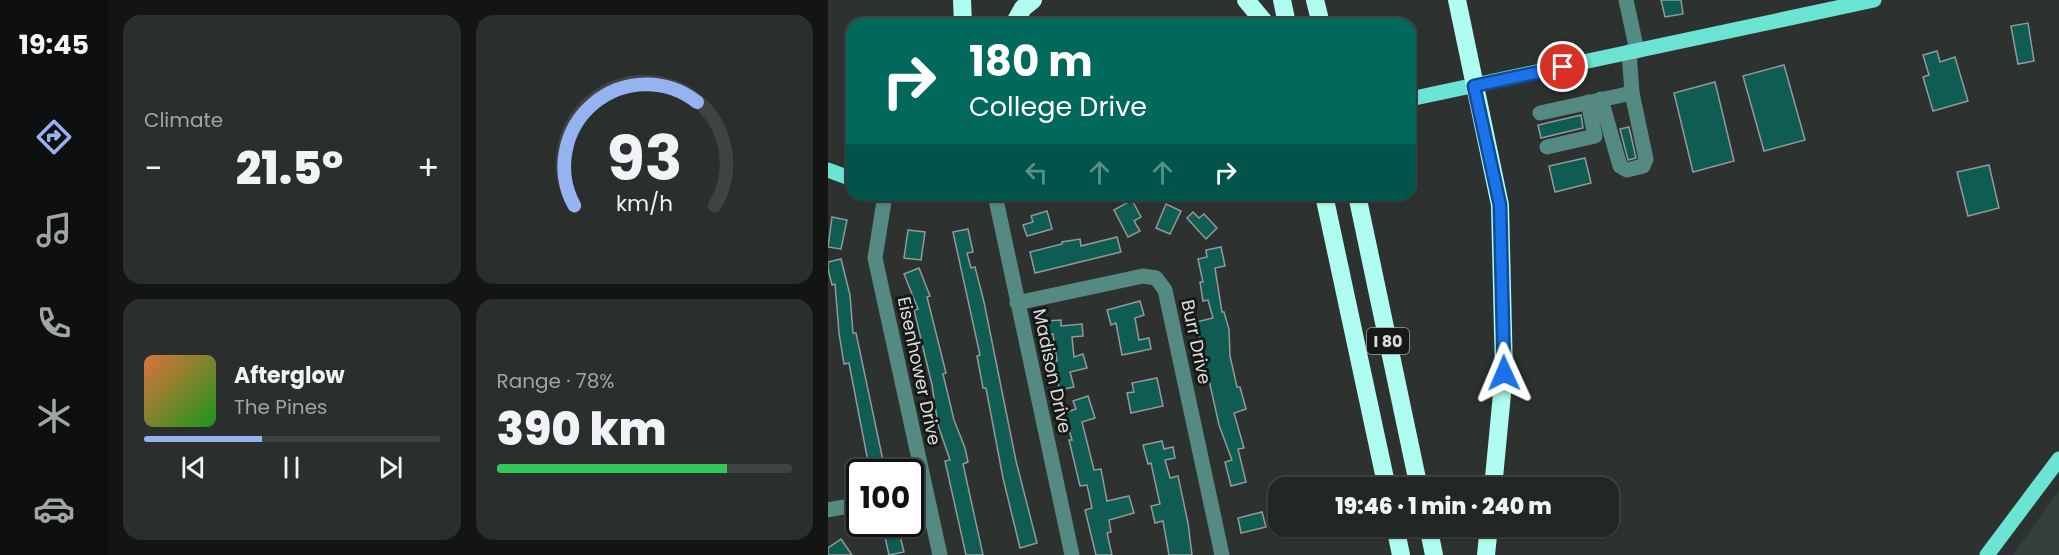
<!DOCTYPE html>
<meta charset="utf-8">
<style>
:root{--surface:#222625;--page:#2a2e2d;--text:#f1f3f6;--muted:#a2a5a7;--line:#3f4342;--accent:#95b2f1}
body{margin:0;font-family:Poppins,sans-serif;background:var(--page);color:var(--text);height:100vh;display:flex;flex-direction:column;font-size:22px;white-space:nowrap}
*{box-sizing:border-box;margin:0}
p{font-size:20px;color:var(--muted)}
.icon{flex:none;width:33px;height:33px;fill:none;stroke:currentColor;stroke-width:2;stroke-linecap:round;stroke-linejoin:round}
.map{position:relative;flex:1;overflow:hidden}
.drawer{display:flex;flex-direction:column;gap:15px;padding:15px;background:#131514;width:720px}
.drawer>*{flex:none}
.banner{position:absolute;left:18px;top:18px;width:570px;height:183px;border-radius:18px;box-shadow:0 2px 4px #0004,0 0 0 2px var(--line);background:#00695c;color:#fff;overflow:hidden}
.speed{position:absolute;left:18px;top:459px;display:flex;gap:12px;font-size:30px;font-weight:700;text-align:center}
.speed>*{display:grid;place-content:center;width:78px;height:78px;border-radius:50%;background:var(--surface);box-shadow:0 2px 4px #0004,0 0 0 2px var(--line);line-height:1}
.speed .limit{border:3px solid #111;border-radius:9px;background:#fff;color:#111}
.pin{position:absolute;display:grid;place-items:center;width:51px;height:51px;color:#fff;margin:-26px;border:3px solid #fff;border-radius:50%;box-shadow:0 2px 6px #0007}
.me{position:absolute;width:66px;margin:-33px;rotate:359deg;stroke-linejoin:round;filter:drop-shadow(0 0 4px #0008)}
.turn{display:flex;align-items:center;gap:21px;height:126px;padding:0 24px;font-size:27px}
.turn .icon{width:78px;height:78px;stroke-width:2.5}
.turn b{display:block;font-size:42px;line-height:51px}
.lanes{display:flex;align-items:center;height:57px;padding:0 24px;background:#0003;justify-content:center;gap:30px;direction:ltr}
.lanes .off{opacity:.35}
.big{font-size:45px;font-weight:800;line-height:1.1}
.drawer .tile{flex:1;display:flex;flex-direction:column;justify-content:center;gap:9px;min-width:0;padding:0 21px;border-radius:18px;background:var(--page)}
.drawer .dial{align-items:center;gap:0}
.dial svg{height:156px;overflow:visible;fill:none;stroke:var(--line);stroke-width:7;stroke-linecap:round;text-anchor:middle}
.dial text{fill:var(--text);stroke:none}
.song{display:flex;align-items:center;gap:18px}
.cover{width:72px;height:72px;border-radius:9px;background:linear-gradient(135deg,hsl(20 70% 55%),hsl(120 70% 35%))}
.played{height:6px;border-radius:3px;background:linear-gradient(90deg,var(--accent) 40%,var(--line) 40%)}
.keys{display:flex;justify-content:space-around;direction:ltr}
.heat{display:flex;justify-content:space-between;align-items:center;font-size:33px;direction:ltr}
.charge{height:9px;border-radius:4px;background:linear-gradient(90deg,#34c759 78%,var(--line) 0)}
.drawer .tiles{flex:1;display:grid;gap:15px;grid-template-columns:repeat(2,1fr)}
.trip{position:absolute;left:440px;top:477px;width:351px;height:60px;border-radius:18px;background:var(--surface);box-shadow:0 2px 4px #0004,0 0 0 2px var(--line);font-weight:800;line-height:60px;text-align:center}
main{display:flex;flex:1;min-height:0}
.menu{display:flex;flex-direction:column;width:108px;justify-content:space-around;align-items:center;background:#0e0f0f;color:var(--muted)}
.menu .icon{width:42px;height:42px}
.menu .current{color:var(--accent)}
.menu b{font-size:27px;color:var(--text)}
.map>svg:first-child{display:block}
.built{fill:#34403e}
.building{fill:#0f5c53;stroke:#939998;stroke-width:1.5}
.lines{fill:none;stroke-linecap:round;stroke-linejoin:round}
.minor{stroke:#548a82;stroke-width:15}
.major{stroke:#6be4d3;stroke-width:15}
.highway{stroke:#aefdf0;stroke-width:18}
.route-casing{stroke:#114b97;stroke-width:15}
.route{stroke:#1a73e8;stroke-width:10}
.labels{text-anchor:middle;stroke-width:6;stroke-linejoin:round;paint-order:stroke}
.shield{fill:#171919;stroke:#a0a2a2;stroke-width:1.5}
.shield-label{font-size:16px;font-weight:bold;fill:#dadddc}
.street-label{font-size:18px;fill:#dadddc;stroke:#171919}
</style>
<main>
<nav class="menu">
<b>19:45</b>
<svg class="icon current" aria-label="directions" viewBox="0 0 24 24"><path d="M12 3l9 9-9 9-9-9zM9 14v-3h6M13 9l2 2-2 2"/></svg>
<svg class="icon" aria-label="music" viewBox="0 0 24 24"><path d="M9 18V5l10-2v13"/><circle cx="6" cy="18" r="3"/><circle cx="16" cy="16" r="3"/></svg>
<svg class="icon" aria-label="phone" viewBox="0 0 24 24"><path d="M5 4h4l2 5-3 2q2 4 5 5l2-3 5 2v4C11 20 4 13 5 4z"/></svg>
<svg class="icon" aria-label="climate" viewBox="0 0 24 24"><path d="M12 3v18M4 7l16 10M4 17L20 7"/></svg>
<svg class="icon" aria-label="car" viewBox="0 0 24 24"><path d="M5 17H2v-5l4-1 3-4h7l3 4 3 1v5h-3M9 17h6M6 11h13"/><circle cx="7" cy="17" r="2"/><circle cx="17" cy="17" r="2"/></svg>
</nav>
<section class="drawer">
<div class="tiles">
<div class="tile"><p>Climate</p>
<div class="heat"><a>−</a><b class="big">21.5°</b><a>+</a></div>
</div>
<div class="tile dial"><svg viewBox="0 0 100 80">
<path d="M14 69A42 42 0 1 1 86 69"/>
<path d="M14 69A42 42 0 0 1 77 16" stroke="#95b2f1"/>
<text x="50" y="56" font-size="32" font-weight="700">93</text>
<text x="50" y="72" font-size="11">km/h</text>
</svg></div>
<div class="tile">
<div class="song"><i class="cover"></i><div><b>Afterglow</b><p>The Pines</p></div></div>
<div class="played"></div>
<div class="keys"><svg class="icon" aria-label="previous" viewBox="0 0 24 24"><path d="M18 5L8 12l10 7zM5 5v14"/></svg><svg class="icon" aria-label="pause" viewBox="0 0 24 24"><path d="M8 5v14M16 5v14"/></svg><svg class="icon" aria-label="next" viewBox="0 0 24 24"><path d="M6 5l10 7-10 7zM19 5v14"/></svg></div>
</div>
<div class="tile"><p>Range · 78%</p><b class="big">390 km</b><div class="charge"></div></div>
</div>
</section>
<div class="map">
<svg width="1231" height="555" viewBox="0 0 1231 555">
<rect width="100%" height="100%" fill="#2d3231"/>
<!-- built -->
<path class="built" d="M 1231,490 L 1231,555 L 1185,555 Z"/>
<!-- building -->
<g class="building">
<path d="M 833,0 L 853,0 L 855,14 L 837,17 Z"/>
<path d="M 1200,23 L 1206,61 L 1190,64 L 1183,26 Z"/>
<path d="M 1109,51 L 1112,62 L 1127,57 L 1140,101 L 1105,111 L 1095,77 L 1101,75 L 1095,55 Z"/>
<path d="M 956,65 L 977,140 L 936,151 L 915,76 Z"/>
<path d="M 887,82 L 906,161 L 865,172 L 846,93 Z"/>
<path d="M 753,115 L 755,128 L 713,138 L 710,125 Z"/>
<path d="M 801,127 L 808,158 L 800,160 L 792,129 Z"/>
<path d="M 757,158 L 763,183 L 727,192 L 721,166 Z"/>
<path d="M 1161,165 L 1171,208 L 1140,216 L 1129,172 Z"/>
<path d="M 304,200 L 313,217 L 306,221 L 312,231 L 300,237 L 286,210 Z"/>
<path d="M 338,204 L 353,211 L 342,234 L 328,228 Z"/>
<path d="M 219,211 L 224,229 L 199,236 L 195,225 L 205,222 L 203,216 Z"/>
<path d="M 365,212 L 371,218 L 376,214 L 389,228 L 378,239 L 359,218 Z"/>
<path d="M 4,217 L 19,220 L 13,249 L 0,247 Z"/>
<path d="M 140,229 L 145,252 L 139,253 L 143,268 L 147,267 L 156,302 L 188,461 L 209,543 L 192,548 L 175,478 L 158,388 L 155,388 L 149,356 L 152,355 L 125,232 Z"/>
<path d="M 80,230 L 97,232 L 93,260 L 76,258 Z"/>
<path d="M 289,237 L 293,252 L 207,273 L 202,252 L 234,244 L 234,242 L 252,239 L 253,246 Z"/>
<path d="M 393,247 L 397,266 L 387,268 L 394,312 L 396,312 L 401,329 L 402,356 L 409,387 L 412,387 L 418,409 L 406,413 L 416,448 L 410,449 L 418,482 L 403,486 L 397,462 L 404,460 L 391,425 L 368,322 L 385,318 L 380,300 L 375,301 L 372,282 L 375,282 L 370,259 L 379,257 L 378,250 Z"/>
<path d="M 13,259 L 22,295 L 25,333 L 28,333 L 57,470 L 47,472 L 42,472 L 21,363 L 16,364 L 11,333 L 7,284 L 4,285 L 0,269 L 0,262 Z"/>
<path d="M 91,268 L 102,296 L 99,297 L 118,373 L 115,374 L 126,420 L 137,448 L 140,462 L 135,464 L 155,555 L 138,555 L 117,461 L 122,460 L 110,425 L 104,385 L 86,310 L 90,309 L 76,274 Z"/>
<path d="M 312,301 L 316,315 L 307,318 L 311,340 L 321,338 L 323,349 L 294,355 L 288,323 L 283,325 L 279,310 Z"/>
<path d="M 233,320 L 233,326 L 254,324 L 255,336 L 244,337 L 246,357 L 255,354 L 259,368 L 242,372 L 246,387 L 232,390 L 224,363 L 229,361 L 225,334 L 220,334 L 218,321 Z"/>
<path d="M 329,378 L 335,406 L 303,413 L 299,393 L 306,392 L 304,383 Z"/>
<path d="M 260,396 L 267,418 L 254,422 L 266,470 L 273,469 L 279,501 L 301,496 L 306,513 L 281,520 L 283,532 L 279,533 L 284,555 L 268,555 L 257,510 L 264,508 L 259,485 L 252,486 L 241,440 L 244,440 L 236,413 L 248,409 L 245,401 Z"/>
<path d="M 334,441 L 336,449 L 345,447 L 347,458 L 337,460 L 342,478 L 350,476 L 360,523 L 364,555 L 341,555 L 335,521 L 327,523 L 323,506 L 332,504 L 323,463 L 320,464 L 315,445 Z"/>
<path d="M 434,512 L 438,527 L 413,533 L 410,518 Z"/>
<path d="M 69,524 L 76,552 L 61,555 L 55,528 Z"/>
<path d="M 13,539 L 24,555 L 0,555 L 0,548 Z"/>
</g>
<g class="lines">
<!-- minor -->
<g class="minor">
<path d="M 798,0 L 809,51"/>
<path d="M 773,99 L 792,166 L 799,170 L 815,166 L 818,159 L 804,93 L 801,52"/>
<path d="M 712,113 L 804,93"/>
<path d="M 719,147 L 767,136 L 760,102"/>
<path d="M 57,195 L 47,258 L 112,555"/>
<path d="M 167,195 L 244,555"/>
<path d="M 189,303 L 315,276 L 328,278 L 337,290 L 394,555"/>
<path d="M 0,510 L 32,504"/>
</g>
<!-- major -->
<g class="major">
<path d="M 582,99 L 1046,0"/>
<path d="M 0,170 L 24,179"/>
<path d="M 1159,555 L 1231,459"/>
</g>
<!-- highway -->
<g class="highway">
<path d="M 134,0 L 135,24"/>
<path d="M 418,0 L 438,24"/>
<path d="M 454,0 L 459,24"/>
<path d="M 487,0 L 493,24"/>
<path d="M 629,0 L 672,205 L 676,373 L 665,488"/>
<path d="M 186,24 L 195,8 L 205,0"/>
<path d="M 496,195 L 559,488"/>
<path d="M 529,195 L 591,488"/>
<path d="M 567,526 L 573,555"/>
<path d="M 600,526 L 606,555"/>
<path d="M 658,555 L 661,526"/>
</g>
</g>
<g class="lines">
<!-- route casing -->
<g class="route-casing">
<path id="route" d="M 676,373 L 672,205 L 646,86 L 735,67"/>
</g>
<!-- route -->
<use href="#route" class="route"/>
</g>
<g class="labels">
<!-- shield labels -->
<rect class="shield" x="539" y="328" width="42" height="26" rx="4.5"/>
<g class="shield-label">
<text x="560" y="347">I 80</text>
</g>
<!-- street labels -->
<g class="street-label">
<text transform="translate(368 342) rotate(78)" y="6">Burr Drive</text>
<text transform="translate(91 371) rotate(78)" y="6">Eisenhower Drive</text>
<text transform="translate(224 371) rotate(78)" y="6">Madison Drive</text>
</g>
</g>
</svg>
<div class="speed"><div class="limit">100</div></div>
<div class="pin" style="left:735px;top:67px;background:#d93025"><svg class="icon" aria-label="arrive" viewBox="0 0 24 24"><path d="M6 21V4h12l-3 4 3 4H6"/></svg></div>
<svg class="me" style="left:676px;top:373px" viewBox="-20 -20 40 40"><path d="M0-17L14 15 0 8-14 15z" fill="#1a73e8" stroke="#fff" stroke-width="4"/></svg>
<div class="trip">19:46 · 1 min · 240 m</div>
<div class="banner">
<div class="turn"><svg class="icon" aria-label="right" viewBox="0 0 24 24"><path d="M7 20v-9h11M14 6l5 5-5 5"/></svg><div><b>180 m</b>College Drive</div></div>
<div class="lanes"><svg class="icon off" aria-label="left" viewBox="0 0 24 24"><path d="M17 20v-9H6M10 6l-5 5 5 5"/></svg><svg class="icon off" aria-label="ahead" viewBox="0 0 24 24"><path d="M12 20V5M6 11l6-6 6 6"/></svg><svg class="icon off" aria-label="ahead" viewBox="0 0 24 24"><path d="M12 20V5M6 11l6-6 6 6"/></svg><svg class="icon" aria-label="right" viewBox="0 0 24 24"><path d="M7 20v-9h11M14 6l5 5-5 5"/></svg></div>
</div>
</div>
</main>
